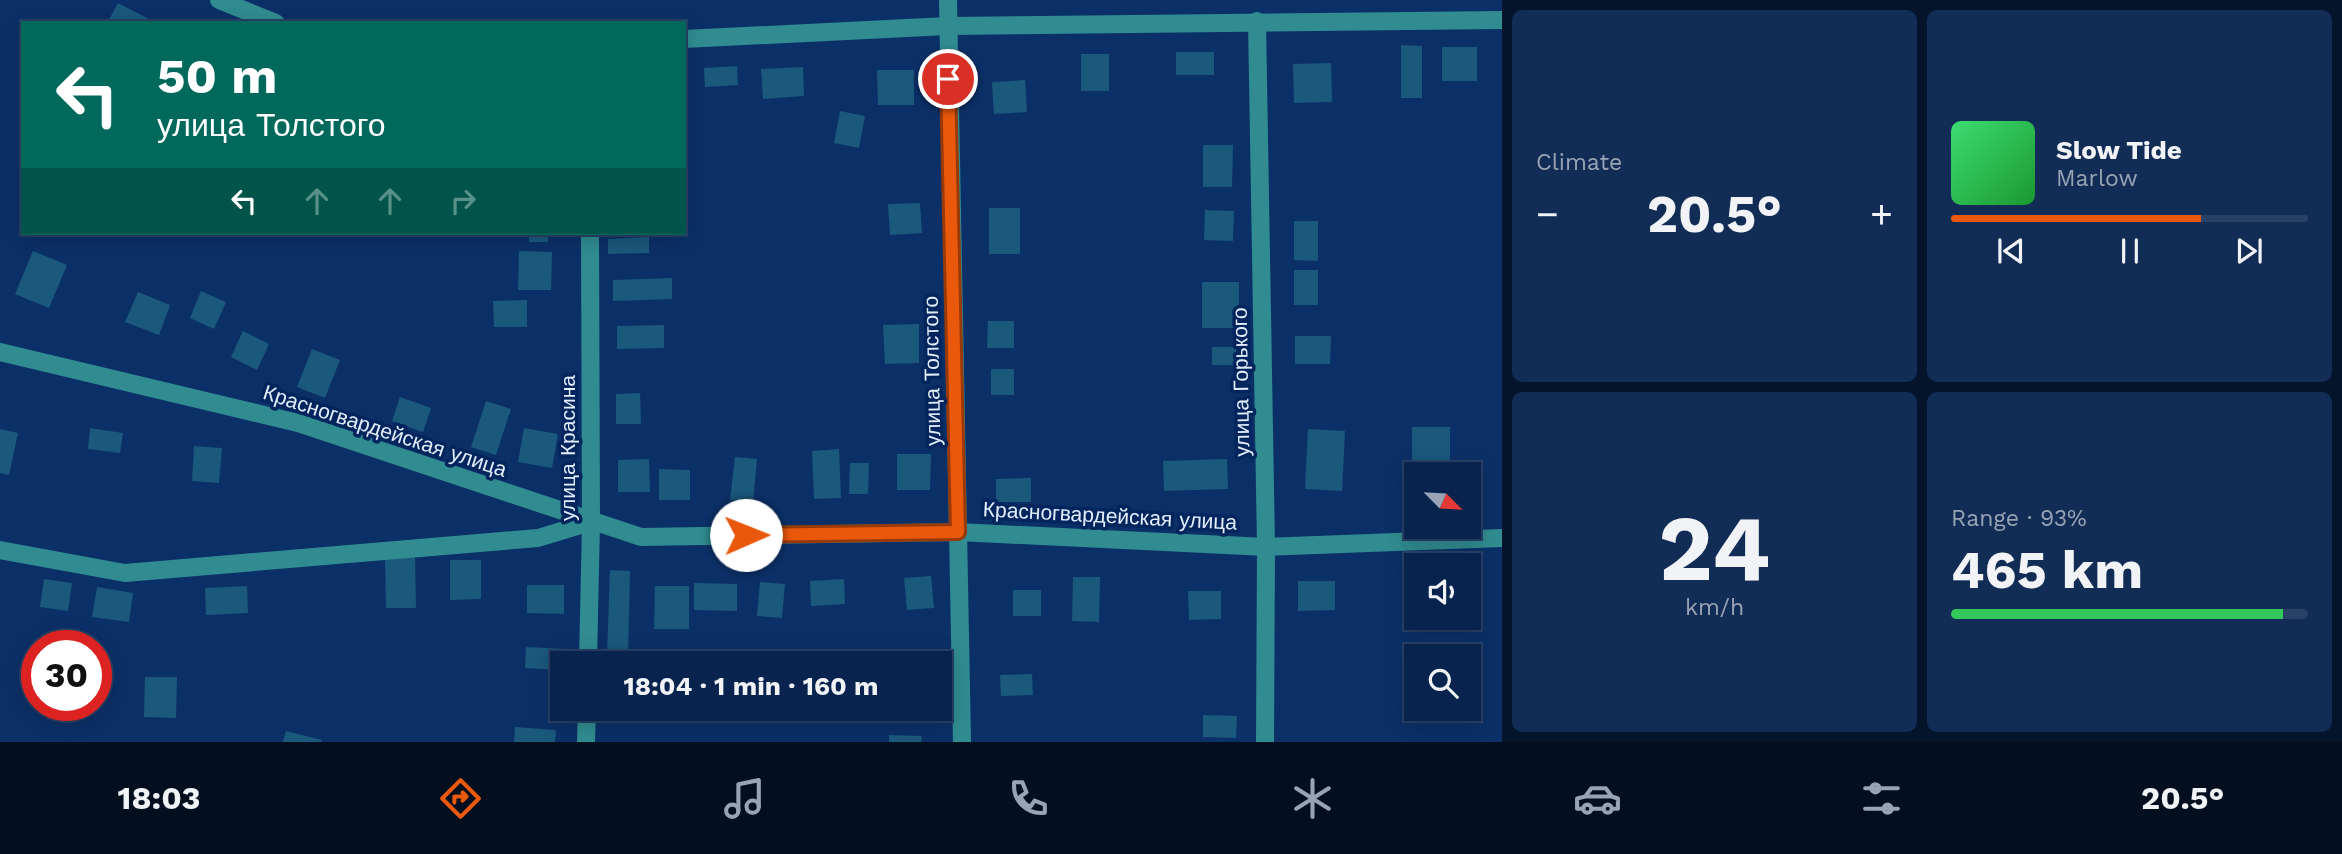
<!DOCTYPE html>
<meta charset="utf-8">
<style>
:root{--surface:#08244e;--page:#112c55;--text:#f1f3f6;--muted:#98a4b6;--line:#294166;--accent:#ea580c}
body{margin:0;font-family:"Work Sans",sans-serif;background:var(--page);color:var(--text);height:100vh;display:flex;flex-direction:column;font-size:26px;white-space:nowrap}
*{box-sizing:border-box;margin:0}
p{font-size:23px;color:var(--muted)}
.icon{flex:none;width:38px;height:38px;fill:none;stroke:currentColor;stroke-width:2;stroke-linecap:round;stroke-linejoin:round}
.map{position:relative;flex:1;overflow:hidden}
.sheet{display:flex;flex-direction:column;gap:10px;padding:10px;background:#04142b;width:840px}
.sheet>*{flex:none}
.top-card{position:absolute;left:21px;top:21px;width:665px;height:214px;border-radius:0px;box-shadow:0 4px 18px #0003,0 0 0 2px var(--line);background:#00695c;color:#fff;overflow:hidden}
.needle{width:46px;rotate:114deg}
.fabs{position:absolute;left:1404px;top:462px;display:grid;gap:14px}
.fabs a{display:grid;place-items:center;width:77px;height:77px;border-radius:0px;background:var(--surface);box-shadow:0 4px 18px #0003,0 0 0 2px var(--line);font-size:35px}
.speed{position:absolute;left:21px;top:630px;display:flex;gap:14px;font-size:35px;font-weight:700;text-align:center}
.speed>*{display:grid;place-content:center;width:91px;height:91px;border-radius:50%;background:var(--surface);box-shadow:0 4px 18px #0003,0 0 0 2px var(--line);line-height:1}
.speed .limit{border:10px solid #d22;background:#fff;color:#111}
.pin{position:absolute;display:grid;place-items:center;width:60px;height:60px;color:#fff;margin:-30px;border:4px solid #fff;border-radius:50%;box-shadow:0 2px 7px #0007}
.me{position:absolute;width:77px;margin:-38px;rotate:89deg;stroke-linejoin:round;filter:drop-shadow(0 0 5px #0008)}
.turn{display:flex;align-items:center;gap:24px;height:147px;padding:0 21px;font-size:32px}
.turn .icon{width:91px;height:91px;stroke-width:2.5}
.turn b{display:block;font-size:49px;line-height:60px}
.lanes{display:flex;align-items:center;height:66px;padding:0 21px;background:#0003;justify-content:center;gap:35px;direction:ltr}
.lanes .off{opacity:.35}
.big{font-size:52px;font-weight:700;line-height:1.1}
.sheet .tile{flex:1;display:flex;flex-direction:column;justify-content:center;gap:10px;min-width:0;padding:0 24px;border-radius:10px;background:var(--page)}
.sheet .dial{align-items:center;gap:0}
.dial b{font-size:91px;line-height:1}
.song{display:flex;align-items:center;gap:21px}
.cover{width:84px;height:84px;border-radius:10px;background:linear-gradient(135deg,hsl(140 70% 55%),hsl(130 70% 35%))}
.played{height:7px;border-radius:4px;background:linear-gradient(90deg,var(--accent) 70%,var(--line) 70%)}
.keys{display:flex;justify-content:space-around;direction:ltr}
.heat{display:flex;justify-content:space-between;align-items:center;font-size:38px;direction:ltr}
.charge{height:10px;border-radius:5px;background:linear-gradient(90deg,#34c759 93%,var(--line) 0)}
.sheet .tiles{flex:1;display:grid;gap:10px;grid-template-columns:repeat(2,1fr)}
.trip{position:absolute;left:550px;top:651px;width:402px;height:70px;border-radius:0px;background:var(--surface);box-shadow:0 4px 18px #0003,0 0 0 2px var(--line);font-weight:700;line-height:70px;text-align:center}
.dock{display:flex;height:112px;justify-content:space-around;align-items:center;background:#030e1f;color:var(--muted)}
.dock .icon{width:49px;height:49px}
.dock .on{color:var(--accent)}
.dock b{font-size:32px;color:var(--text)}
main{display:flex;flex:1;min-height:0}
.map>svg:first-child{display:block}
.building{fill:#1a587c}
.lines{fill:none;stroke-linecap:round;stroke-linejoin:round}
.minor{stroke:#308c90;stroke-width:18}
.route-casing{stroke:#983908;stroke-width:18}
.route{stroke:#ea580c;stroke-width:12}
.labels{text-anchor:middle;stroke-width:7;stroke-linejoin:round;paint-order:stroke}
.street-label{font-size:21px;fill:#e3ecfa;stroke:#01255c}
</style>
<main>
<div class="map">
<svg width="1502" height="742" viewBox="0 0 1502 742">
<rect width="100%" height="100%" fill="#0b3068"/>
<!-- building -->
<g class="building">
<path d="M 118,3 L 151,20 L 149,23 L 107,23 Z"/>
<path d="M 1401,45 L 1422,46 L 1422,98 L 1401,98 Z"/>
<rect x="1442" y="47" width="35" height="34"/>
<rect x="1176" y="52" width="38" height="23"/>
<rect x="1081" y="54" width="28" height="37"/>
<path d="M 1331,63 L 1332,102 L 1294,103 L 1293,64 Z"/>
<path d="M 737,66 L 738,85 L 705,87 L 704,68 Z"/>
<path d="M 803,67 L 804,96 L 763,99 L 761,69 Z"/>
<path d="M 877,70 L 914,70 L 914,105 L 878,105 Z"/>
<path d="M 1025,80 L 1027,112 L 994,114 L 992,82 Z"/>
<path d="M 840,111 L 865,116 L 859,148 L 834,143 Z"/>
<path d="M 1203,145 L 1233,145 L 1232,187 L 1203,187 Z"/>
<path d="M 920,203 L 922,233 L 890,235 L 888,204 Z"/>
<rect x="989" y="208" width="31" height="46"/>
<path d="M 1205,210 L 1234,211 L 1233,241 L 1204,240 Z"/>
<path d="M 1294,221 L 1318,221 L 1318,261 L 1294,260 Z"/>
<rect x="529" y="233" width="19" height="9"/>
<path d="M 649,237 L 649,253 L 608,254 L 608,239 Z"/>
<path d="M 33,251 L 67,265 L 49,308 L 15,294 Z"/>
<path d="M 519,251 L 552,252 L 551,290 L 518,290 Z"/>
<rect x="1294" y="270" width="24" height="35"/>
<path d="M 672,278 L 672,299 L 613,301 L 613,280 Z"/>
<rect x="1202" y="282" width="37" height="46"/>
<path d="M 201,291 L 226,302 L 214,329 L 190,318 Z"/>
<path d="M 138,292 L 170,305 L 159,335 L 125,322 Z"/>
<path d="M 527,300 L 527,327 L 494,327 L 493,301 Z"/>
<path d="M 988,321 L 1014,321 L 1014,348 L 987,348 Z"/>
<path d="M 919,324 L 919,363 L 885,364 L 883,325 Z"/>
<path d="M 664,325 L 664,348 L 617,349 L 617,326 Z"/>
<path d="M 243,331 L 269,344 L 257,370 L 231,357 Z"/>
<path d="M 1295,336 L 1331,336 L 1330,364 L 1295,364 Z"/>
<rect x="1212" y="347" width="24" height="18"/>
<path d="M 312,349 L 340,360 L 325,398 L 297,387 Z"/>
<rect x="991" y="369" width="23" height="26"/>
<path d="M 640,393 L 641,424 L 616,424 L 616,394 Z"/>
<path d="M 400,397 L 431,408 L 423,432 L 392,421 Z"/>
<path d="M 486,401 L 511,409 L 496,455 L 471,447 Z"/>
<path d="M 1412,427 L 1450,427 L 1450,474 L 1416,474 L 1416,477 L 1412,477 Z"/>
<path d="M 90,428 L 123,433 L 120,453 L 88,449 Z"/>
<path d="M 524,428 L 558,434 L 552,468 L 518,462 Z"/>
<path d="M 0,429 L 18,433 L 9,475 L 0,473 Z"/>
<path d="M 1308,429 L 1345,431 L 1342,491 L 1305,489 Z"/>
<path d="M 194,446 L 222,448 L 219,483 L 192,481 Z"/>
<path d="M 839,449 L 841,498 L 814,499 L 812,451 Z"/>
<path d="M 897,454 L 931,454 L 930,490 L 897,490 Z"/>
<path d="M 735,457 L 757,459 L 753,502 L 730,500 Z"/>
<path d="M 649,459 L 650,492 L 618,492 L 618,460 Z"/>
<path d="M 1227,459 L 1228,489 L 1164,491 L 1163,461 Z"/>
<path d="M 850,463 L 869,463 L 868,494 L 849,494 Z"/>
<path d="M 659,469 L 690,470 L 690,500 L 659,500 Z"/>
<path d="M 1031,478 L 1031,502 L 996,502 L 996,479 Z"/>
<path d="M 415,557 L 416,608 L 386,608 L 385,558 Z"/>
<path d="M 450,560 L 481,560 L 481,599 L 450,600 Z"/>
<path d="M 610,570 L 630,571 L 628,656 L 607,655 Z"/>
<path d="M 931,576 L 934,608 L 907,610 L 904,578 Z"/>
<path d="M 1073,577 L 1100,577 L 1099,622 L 1072,621 Z"/>
<path d="M 44,579 L 72,583 L 68,611 L 40,607 Z"/>
<path d="M 844,579 L 845,604 L 811,606 L 810,581 Z"/>
<path d="M 1298,581 L 1335,581 L 1335,610 L 1298,611 Z"/>
<path d="M 760,582 L 785,584 L 782,618 L 757,616 Z"/>
<path d="M 694,583 L 737,584 L 737,611 L 694,610 Z"/>
<path d="M 1468,583 L 1479,583 L 1478,629 L 1452,628 L 1452,618 L 1468,618 Z"/>
<path d="M 527,585 L 564,585 L 564,614 L 527,613 Z"/>
<path d="M 247,586 L 248,613 L 206,615 L 205,588 Z"/>
<path d="M 655,586 L 689,586 L 689,629 L 654,629 Z"/>
<path d="M 97,587 L 133,593 L 129,622 L 92,617 Z"/>
<rect x="1013" y="590" width="28" height="26"/>
<path d="M 1188,591 L 1221,591 L 1221,619 L 1189,620 Z"/>
<path d="M 526,647 L 566,649 L 565,663 L 562,663 L 562,670 L 525,668 Z"/>
<path d="M 1032,674 L 1033,695 L 1001,696 L 1000,675 Z"/>
<path d="M 145,677 L 177,677 L 176,718 L 144,717 Z"/>
<path d="M 1203,715 L 1237,716 L 1236,738 L 1203,737 Z"/>
<path d="M 515,727 L 556,730 L 555,742 L 514,742 Z"/>
<path d="M 286,731 L 322,740 L 321,742 L 283,742 Z"/>
<path d="M 889,735 L 922,736 L 921,742 L 889,742 Z"/>
</g>
<g class="lines">
<!-- minor -->
<g class="minor">
<path d="M 219,0 L 276,23"/>
<path d="M 948,0 L 962,742"/>
<path d="M 1257,21 L 1266,547 L 1265,742"/>
<path d="M 684,39 L 947,26 L 1502,20"/>
<path d="M 0,352 L 298,423 L 641,537 L 958,532 L 1266,547 L 1502,538"/>
<path d="M 0,550 L 125,573 L 538,538 L 591,522"/>
<path d="M 588,663 L 591,522 L 590,233"/>
<path d="M 586,742 L 587,709"/>
</g>
</g>
<g class="lines">
<!-- route casing -->
<g class="route-casing">
<path id="route" d="M 746,535 L 958,532 L 948,79"/>
</g>
<!-- route -->
<use href="#route" class="route"/>
</g>
<g class="labels">
<!-- street labels -->
<g class="street-label">
<text transform="translate(932 371) rotate(-91)" y="7">улица Толстого</text>
<text transform="translate(1241 382) rotate(-91)" y="7">улица Горького</text>
<text transform="translate(385 431) rotate(18)" y="7">Красногвардейская улица</text>
<text transform="translate(568 448) rotate(-90)" y="7">улица Красина</text>
<text transform="translate(1110 516) rotate(3)" y="7">Красногвардейская улица</text>
</g>
</g>
</svg>
<div class="fabs">
<a><svg class="needle" viewBox="-14 -14 28 28"><path d="M0-13l5 13h-10z" fill="#e53935"/><path d="M0 13l5-13h-10z" fill="#98a4b6"/></svg></a>
<a><svg class="icon" aria-label="sound" viewBox="0 0 24 24"><path d="M4 9h4l5-4v14l-5-4H4zM17 9q2 3 0 6"/></svg></a>
<a><svg class="icon" aria-label="search" viewBox="0 0 24 24"><circle cx="10" cy="10" r="6"/><path d="M15 15l6 6"/></svg></a>
</div>
<div class="speed"><div class="limit">30</div></div>
<div class="pin" style="left:948px;top:79px;background:#d93025"><svg class="icon" aria-label="arrive" viewBox="0 0 24 24"><path d="M6 21V4h12l-3 4 3 4H6"/></svg></div>
<svg class="me" style="left:746px;top:535px" viewBox="-20 -20 40 40"><circle r="19" fill="#fff"/><path d="M0-13L10 11 0 6-10 11z" fill="#ea580c"/></svg>
<div class="trip">18:04 · 1 min · 160 m</div>
<div class="top-card">
<div class="turn"><svg class="icon" aria-label="left" viewBox="0 0 24 24"><path d="M17 20v-9H6M10 6l-5 5 5 5"/></svg><div><b>50 m</b>улица Толстого</div></div>
<div class="lanes"><svg class="icon" aria-label="left" viewBox="0 0 24 24"><path d="M17 20v-9H6M10 6l-5 5 5 5"/></svg><svg class="icon off" aria-label="ahead" viewBox="0 0 24 24"><path d="M12 20V5M6 11l6-6 6 6"/></svg><svg class="icon off" aria-label="ahead" viewBox="0 0 24 24"><path d="M12 20V5M6 11l6-6 6 6"/></svg><svg class="icon off" aria-label="right" viewBox="0 0 24 24"><path d="M7 20v-9h11M14 6l5 5-5 5"/></svg></div>
</div>
</div>
<section class="sheet">
<div class="tiles">
<div class="tile"><p>Climate</p>
<div class="heat"><a>−</a><b class="big">20.5°</b><a>+</a></div>
</div>
<div class="tile">
<div class="song"><i class="cover"></i><div><b>Slow Tide</b><p>Marlow</p></div></div>
<div class="played"></div>
<div class="keys"><svg class="icon" aria-label="previous" viewBox="0 0 24 24"><path d="M18 5L8 12l10 7zM5 5v14"/></svg><svg class="icon" aria-label="pause" viewBox="0 0 24 24"><path d="M8 5v14M16 5v14"/></svg><svg class="icon" aria-label="next" viewBox="0 0 24 24"><path d="M6 5l10 7-10 7zM19 5v14"/></svg></div>
</div>
<div class="tile dial"><b>24</b><p>km/h</p></div>
<div class="tile"><p>Range · 93%</p><b class="big">465 km</b><div class="charge"></div></div>
</div>
</section>
</main>
<nav class="dock">
<b>18:03</b>
<svg class="icon on" aria-label="directions" viewBox="0 0 24 24"><path d="M12 3l9 9-9 9-9-9zM9 14v-3h6M13 9l2 2-2 2"/></svg>
<svg class="icon" aria-label="music" viewBox="0 0 24 24"><path d="M9 18V5l10-2v13"/><circle cx="6" cy="18" r="3"/><circle cx="16" cy="16" r="3"/></svg>
<svg class="icon" aria-label="phone" viewBox="0 0 24 24"><path d="M5 4h4l2 5-3 2q2 4 5 5l2-3 5 2v4C11 20 4 13 5 4z"/></svg>
<svg class="icon" aria-label="climate" viewBox="0 0 24 24"><path d="M12 3v18M4 7l16 10M4 17L20 7"/></svg>
<svg class="icon" aria-label="car" viewBox="0 0 24 24"><path d="M5 17H2v-5l4-1 3-4h7l3 4 3 1v5h-3M9 17h6M6 11h13"/><circle cx="7" cy="17" r="2"/><circle cx="17" cy="17" r="2"/></svg>
<svg class="icon" aria-label="filters" viewBox="0 0 24 24"><path d="M4 7h16M4 17h16"/><circle cx="9" cy="7" r="2"/><circle cx="15" cy="17" r="2"/></svg>
<b>20.5°</b>
</nav>
